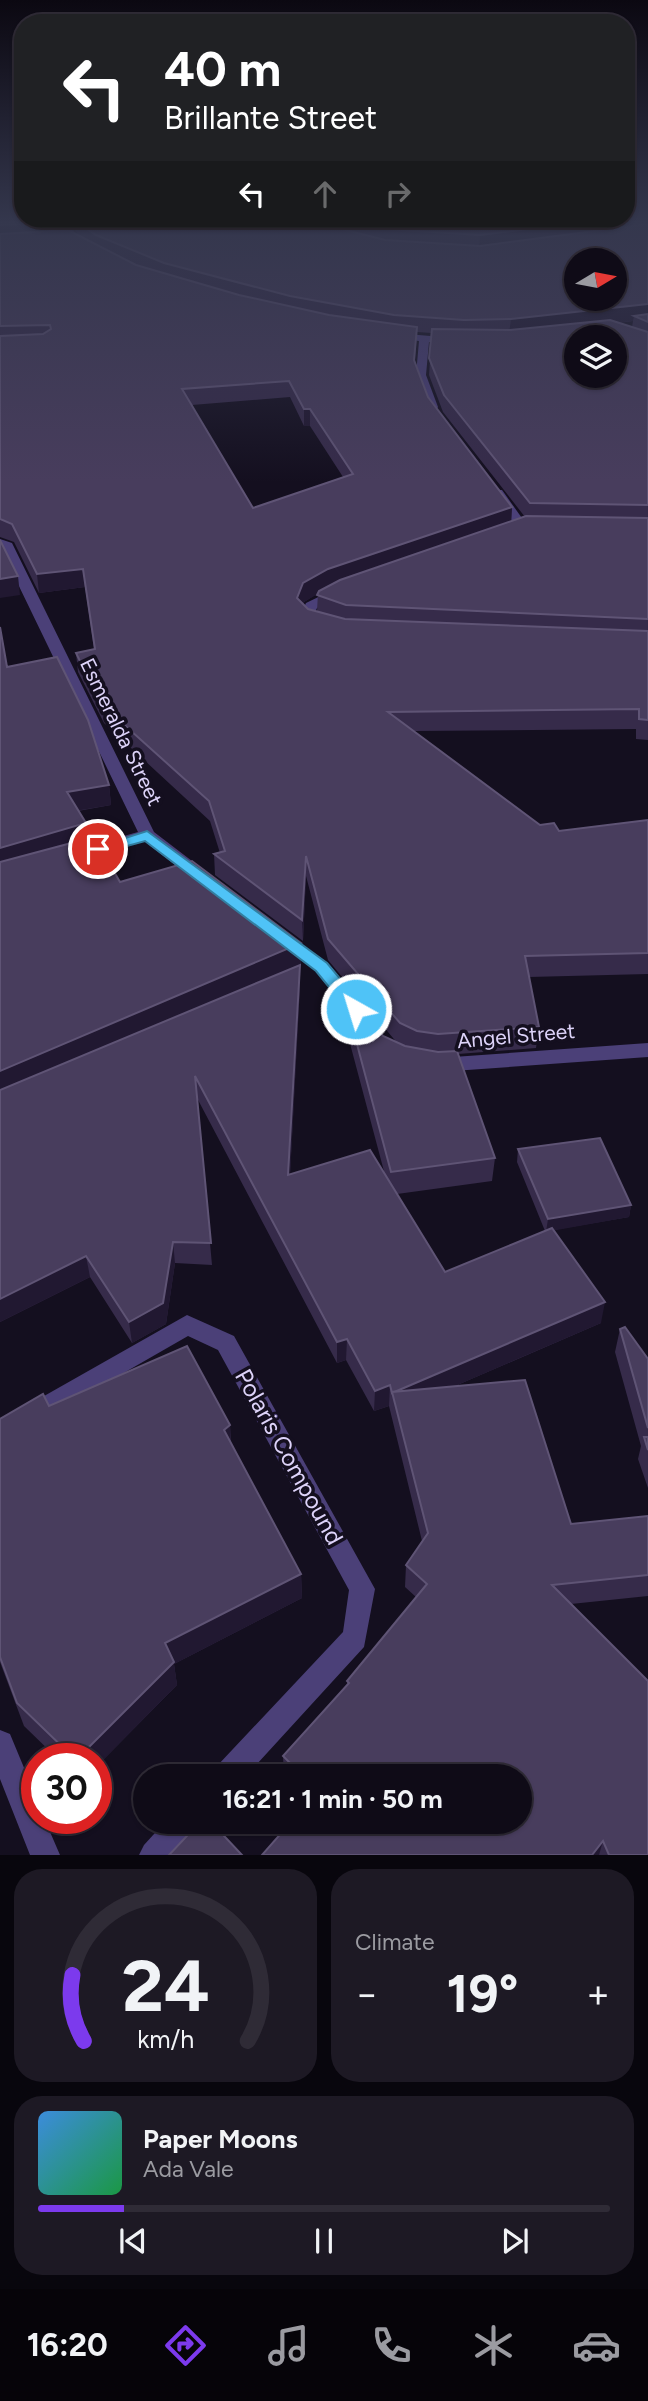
<!DOCTYPE html>
<meta charset="utf-8">
<style>
:root{--surface:#0f0b17;--page:#1d1924;--text:#f1f3f6;--muted:#9b9ba1;--line:#2f2b36;--accent:#7c3aed}
body{margin:0;font-family:Figtree,sans-serif;background:var(--page);color:var(--text);height:100vh;display:flex;flex-direction:column;font-size:26px;white-space:nowrap}
*{box-sizing:border-box;margin:0}
p{font-size:23px;color:var(--muted)}
.icon{flex:none;width:38px;height:38px;fill:none;stroke:currentColor;stroke-width:2;stroke-linecap:round;stroke-linejoin:round}
.map{position:relative;height:1855px;overflow:hidden}
.side{display:flex;flex-direction:column;gap:14px;padding:14px;background:#08060d;flex:1}
.side>*{flex:none}
.banner{position:absolute;left:14px;top:14px;width:621px;height:214px;border-radius:28px;box-shadow:0 2px 5px #0004,0 0 0 2px var(--line);background:#202124;color:#fff;overflow:hidden}
.needle{width:46px;rotate:80deg}
.tools{position:absolute;left:564px;top:248px;display:grid;gap:14px}
.tools a{display:grid;place-items:center;width:63px;height:63px;border-radius:50%;background:var(--surface);box-shadow:0 2px 5px #0004,0 0 0 2px var(--line);font-size:35px}
.speed{position:absolute;left:21px;top:1743px;display:flex;gap:14px;font-size:35px;font-weight:700;text-align:center}
.speed>*{display:grid;place-content:center;width:91px;height:91px;border-radius:50%;background:var(--surface);box-shadow:0 2px 5px #0004,0 0 0 2px var(--line);line-height:1}
.speed .limit{border:10px solid #d22;background:#fff;color:#111}
.pin{position:absolute;display:grid;place-items:center;width:60px;height:60px;color:#fff;margin:-30px;border:4px solid #fff;border-radius:50%;box-shadow:0 2px 7px #0007}
.me{position:absolute;width:77px;margin:-38px;rotate:321deg;stroke-linejoin:round;filter:drop-shadow(0 0 5px #0008)}
.turn{display:flex;align-items:center;gap:24px;height:147px;padding:0 35px;font-size:32px}
.turn .icon{width:91px;height:91px;stroke-width:2.5}
.turn b{display:block;font-size:49px;line-height:60px}
.lanes{display:flex;align-items:center;height:66px;padding:0 35px;background:#0003;justify-content:center;gap:35px;direction:ltr}
.lanes .off{opacity:.35}
.big{font-size:52px;font-weight:700;line-height:1.1}
.side .card{flex:1;display:flex;flex-direction:column;justify-content:center;gap:10px;min-width:0;padding:0 24px;border-radius:28px;background:var(--page)}
.side .dial{align-items:center;gap:0}
.dial svg{height:182px;overflow:visible;fill:none;stroke:var(--line);stroke-width:7;stroke-linecap:round;text-anchor:middle}
.dial text{fill:var(--text);stroke:none}
.song{display:flex;align-items:center;gap:21px}
.cover{width:84px;height:84px;border-radius:10px;background:linear-gradient(135deg,hsl(210 70% 55%),hsl(140 70% 35%))}
.played{height:7px;border-radius:4px;background:linear-gradient(90deg,var(--accent) 15%,var(--line) 15%)}
.keys{display:flex;justify-content:space-around;direction:ltr}
.heat{display:flex;justify-content:space-between;align-items:center;font-size:38px;direction:ltr}
.side .tiles{flex:1;display:grid;gap:14px;grid-template-columns:1fr 1fr}
.card:last-child{grid-column:span 2}
.trip{position:absolute;left:133px;top:1764px;width:399px;height:70px;border-radius:35px;background:var(--surface);box-shadow:0 2px 5px #0004,0 0 0 2px var(--line);font-weight:700;line-height:70px;text-align:center}
.dock{display:flex;height:112px;justify-content:space-around;align-items:center;background:#060409;color:var(--muted)}
.dock .icon{width:49px;height:49px}
.dock .on{color:var(--accent)}
.dock b{font-size:32px;color:var(--text)}
.map>svg:first-child{display:block}
.lines{fill:none;stroke-linecap:round;stroke-linejoin:round}
.minor{fill:#4b4078;fill-rule:evenodd}
.wall{fill:#362b4a;fill-rule:evenodd}
.shaded-wall{fill:#211831}
.building{fill:#483d5d;stroke:#5f5475;stroke-width:2;fill-rule:evenodd}
.route{fill:#4fc3f7;stroke:#337fa1;stroke-width:2}
.labels{text-anchor:middle;stroke-width:7;stroke-linejoin:round;paint-order:stroke}
.street-label{font-size:21px;fill:#ddd3f9;stroke:#140f1f}
.near-street-label{font-size:24px;fill:#ddd3f9;stroke:#140f1f}
</style>
<div class="map">
<svg width="648" height="1855" viewBox="0 0 648 1855">
<rect width="100%" height="100%" fill="#140f1f"/>
<g class="lines">
<!-- minor -->
<g class="minor">
<path d="M 63,223 L 71,223 L 76,238 L 86,245 L 86,249 C 71,250 67,235 63,223 Z"/>
<path d="M 592,223 L 601,223 L 624,237 L 617,239 Z"/>
<path d="M 395,333 L 454,338 L 459,341 L 454,344 L 429,342 L 426,375 L 438,407 L 437,409 L 428,407 L 416,375 L 419,341 L 391,338 L 390,336 Z"/>
<path d="M 494,490 L 502,490 L 529,528 L 527,531 L 519,531 L 492,493 Z"/>
<path d="M 0,539 L 12,543 L 154,832 L 209,874 L 211,878 L 209,882 L 197,882 L 144,841 L 80,859 L 72,854 L 74,850 L 138,832 L 0,547 Z"/>
<path d="M 337,588 L 342,589 L 342,595 L 317,608 L 314,615 L 325,622 L 325,628 C 316,630 306,623 300,616 L 306,603 Z"/>
<path d="M 284,933 L 328,963 L 361,1002 L 363,1007 L 361,1012 L 347,1012 L 316,971 L 278,943 L 275,939 L 278,935 Z"/>
<path d="M 648,1043 L 648,1057 L 439,1072 L 432,1070 L 429,1065 L 432,1060 L 439,1058 Z"/>
<path d="M 187,1315 L 234,1336 L 375,1589 L 364,1647 L 246,1776 L 213,1776 L 217,1766 L 343,1632 L 349,1590 L 218,1350 L 188,1336 L 0,1444 L 0,1421 Z"/>
<path d="M 0,1730 L 10,1734 L 37,1799 L 37,1818 L 44,1818 L 60,1855 L 30,1855 L 0,1779 Z"/>
<path d="M 165,1822 L 199,1822 L 195,1832 L 174,1855 L 139,1855 L 144,1845 Z"/>
</g>
</g>
<!-- wall -->
<g class="wall">
<path d="M 0,223 L 62,223 L 62,230 L 78,235 L 72,223 L 605,223 L 604,230 L 616,228 L 606,223 L 648,223 L 648,740 L 636,739 L 636,729 L 414,731 L 540,825 L 559,831 L 648,820 L 648,974 L 529,977 L 539,1027 L 536,1048 L 458,1054 L 495,1158 L 492,1181 L 397,1194 L 445,1272 L 545,1231 L 517,1162 L 518,1149 L 631,1205 L 629,1217 L 553,1230 L 601,1323 L 455,1386 L 571,1524 L 648,1516 L 648,1596 L 571,1604 L 648,1855 L 262,1855 L 520,1776 L 284,1776 L 283,1756 L 347,1686 L 347,1681 L 416,1597 L 405,1587 L 406,1565 L 422,1541 L 389,1406 L 374,1411 L 346,1360 L 337,1363 L 197,1098 L 212,1265 L 175,1263 L 166,1324 L 132,1343 L 90,1277 L 0,1322 L 0,627 L 7,667 L 109,785 L 111,805 L 78,811 L 86,823 L 87,838 L 120,882 L 301,964 L 297,966 L 300,965 L 300,986 L 290,1174 L 385,1175 L 340,1006 L 341,984 L 383,1036 L 398,1044 L 328,960 L 306,876 L 303,941 L 215,875 L 214,854 L 220,853 L 210,821 L 104,723 L 78,672 L 76,653 L 94,649 L 85,587 L 39,593 L 14,542 L 0,537 ZM 633,321 L 632,327 L 618,323 ZM 417,332 L 432,333 L 429,375 L 443,412 L 525,517 L 511,522 L 512,507 L 428,397 L 415,361 ZM 290,397 L 304,426 L 310,426 L 343,477 L 253,508 L 192,405 ZM 318,593 L 317,611 L 308,609 L 303,604 L 304,602 Z"/>
<path d="M 620,1329 L 648,1359 L 648,1488 L 638,1459 L 641,1446 L 615,1352 Z"/>
<path d="M 49,1406 L 230,1425 L 231,1443 L 301,1574 L 302,1598 L 174,1664 L 177,1685 L 96,1767 L 96,1759 L 58,1759 L 24,1726 L 0,1662 L 0,1419 Z"/>
</g>
<!-- shaded-wall -->
<g class="shaded-wall">
<path d="M 32,223 L 62,223 L 63,235 L 0,240 L 0,225 Z"/>
<path d="M 577,223 L 605,223 L 603,233 L 479,249 L 480,235 Z"/>
<path d="M 623,223 L 648,223 L 648,227 L 621,231 Z"/>
<path d="M 648,304 L 648,319 L 634,316 L 633,321 L 509,334 L 511,319 Z"/>
<rect x="304" y="409" width="6" height="17"/>
<path d="M 512,507 L 511,525 L 328,588 L 304,602 L 297,616 L 297,598 L 303,583 L 328,569 Z"/>
<path d="M 83,569 L 85,587 L 39,593 L 37,574 Z"/>
<path d="M 18,576 L 20,595 L 0,598 L 0,579 Z"/>
<path d="M 109,785 L 111,805 L 69,812 L 67,792 Z"/>
<path d="M 86,823 L 88,844 L 0,869 L 0,848 Z"/>
<path d="M 306,856 L 306,876 L 303,941 L 302,920 Z"/>
<path d="M 301,943 L 301,964 L 0,1094 L 0,1071 Z"/>
<path d="M 300,965 L 300,986 L 289,1196 L 288,1175 Z"/>
<path d="M 631,1205 L 629,1217 L 546,1232 L 548,1219 Z"/>
<path d="M 173,1242 L 175,1263 L 166,1324 L 132,1343 L 129,1322 Z"/>
<path d="M 86,1256 L 90,1277 L 0,1322 L 0,1299 Z"/>
<path d="M 605,1302 L 601,1323 L 397,1411 L 392,1393 Z"/>
<path d="M 347,1339 L 346,1360 L 337,1363 L 337,1342 Z"/>
<path d="M 390,1385 L 389,1406 L 374,1411 L 375,1391 Z"/>
<path d="M 230,1425 L 231,1450 L 224,1430 Z"/>
<path d="M 301,1574 L 302,1598 L 174,1664 L 177,1685 L 96,1767 L 96,1759 L 77,1759 L 165,1643 Z"/>
<path d="M 603,1841 L 599,1855 L 592,1855 Z"/>
</g>
<!-- building -->
<g class="building">
<path d="M 0,223 L 32,223 L 0,225 Z"/>
<path d="M 79,223 L 330,223 L 326,225 L 385,240 L 480,246 L 648,224 L 648,304 L 511,319 L 464,320 L 394,315 L 290,296 L 164,263 L 96,235 ZM 576,261 L 614,261 L 614,299 L 576,299 Z"/>
<path d="M 348,223 L 577,223 L 480,235 L 386,229 Z"/>
<path d="M 68,230 L 136,265 L 239,295 L 329,315 L 417,327 L 414,360 L 428,397 L 512,507 L 328,569 L 303,583 L 297,598 L 308,609 L 345,619 L 648,631 L 648,720 L 639,719 L 639,709 L 388,712 L 540,825 L 554,823 L 559,831 L 648,820 L 648,953 L 525,956 L 539,1027 L 438,1034 L 417,1031 L 400,1023 L 328,939 L 306,856 L 302,920 L 214,854 L 225,851 L 209,801 L 101,704 L 76,653 L 95,649 L 83,569 L 37,574 L 12,524 L 0,519 L 0,336 L 43,334 L 51,329 L 50,325 L 0,326 L 0,234 ZM 289,381 L 304,409 L 310,409 L 353,474 L 253,508 L 182,389 Z"/>
<path d="M 648,314 L 648,322 L 634,316 Z"/>
<path d="M 610,320 L 648,332 L 648,505 L 530,503 L 444,395 L 429,358 L 432,329 L 510,330 ZM 576,338 L 614,338 L 614,376 L 576,376 Z"/>
<path d="M 526,516 L 648,518 L 648,619 L 346,605 L 317,595 L 319,591 L 340,580 Z"/>
<path d="M 0,540 L 18,576 L 0,579 Z"/>
<path d="M 0,627 L 7,667 L 57,657 L 88,720 L 109,785 L 67,792 L 86,823 L 0,848 Z"/>
<path d="M 94,837 L 120,882 L 192,861 L 301,943 L 0,1071 L 0,862 Z"/>
<path d="M 300,965 L 288,1175 L 370,1150 L 445,1272 L 552,1228 L 605,1302 L 392,1393 L 390,1385 L 375,1391 L 347,1339 L 337,1342 L 195,1076 L 211,1243 L 173,1242 L 163,1303 L 129,1322 L 86,1256 L 0,1299 L 0,1090 Z"/>
<path d="M 341,984 L 383,1036 L 405,1046 L 438,1052 L 457,1051 L 495,1158 L 391,1172 Z"/>
<path d="M 600,1138 L 631,1205 L 548,1219 L 518,1149 Z"/>
<path d="M 625,1327 L 648,1359 L 648,1428 L 620,1329 Z"/>
<path d="M 187,1346 L 230,1425 L 224,1430 L 301,1574 L 165,1643 L 174,1662 L 77,1759 L 75,1759 L 17,1703 L 0,1657 L 0,1419 L 43,1394 L 49,1406 Z"/>
<path d="M 525,1380 L 571,1524 L 648,1516 L 648,1575 L 552,1585 L 648,1681 L 648,1855 L 609,1855 L 603,1841 L 592,1855 L 262,1855 L 291,1822 L 520,1822 L 520,1776 L 303,1776 L 283,1756 L 349,1683 L 347,1681 L 427,1584 L 406,1565 L 428,1533 L 392,1392 Z"/>
<path d="M 644,1437 L 648,1437 L 648,1450 Z"/>
<path d="M 200,1822 L 211,1822 L 242,1855 L 169,1855 Z"/>
</g>
<!-- sky -->
<linearGradient id="sky" x2="0" y2="1"><stop stop-color="#0b0811"/><stop offset="0.46" stop-color="#34374d"/><stop offset="1" stop-color="#34374d" stop-opacity="0"/></linearGradient>
<rect width="648" height="482" fill="url(#sky)"/>
<!-- route -->
<path class="route" d="M 147,831 L 327,963 L 362,1005 L 364,1009 L 362,1013 L 350,1013 L 316,971 L 145,841 L 98,854 L 91,849 Z"/>
<g class="labels">
<!-- street labels -->
<g class="street-label">
<text transform="translate(121 732) rotate(64)" y="7">Esmeralda Street</text>
<text transform="translate(516 1036) rotate(-5)" y="7">Angel Street</text>
</g>
<!-- near-street labels -->
<g class="near-street-label">
<text transform="translate(289 1457) rotate(61)" y="8">Polaris Compound</text>
</g>
</g>
</svg>
<div class="tools">
<a><svg class="needle" viewBox="-14 -14 28 28"><path d="M0-13l5 13h-10z" fill="#e53935"/><path d="M0 13l5-13h-10z" fill="#9b9ba1"/></svg></a>
<a><svg class="icon" aria-label="layers" viewBox="0 0 24 24"><path d="M12 4l9 5-9 5-9-5zM3 14l9 5 9-5"/></svg></a>
</div>
<div class="speed"><div class="limit">30</div></div>
<div class="pin" style="left:98px;top:849px;background:#d93025"><svg class="icon" aria-label="arrive" viewBox="0 0 24 24"><path d="M6 21V4h12l-3 4 3 4H6"/></svg></div>
<svg class="me" style="left:356px;top:1009px" viewBox="-20 -20 40 40"><circle r="17" fill="#4fc3f7" stroke="#fff" stroke-width="3"/><path d="M0-11L8 9 0 5-8 9z" fill="#fff"/></svg>
<div class="trip">16:21 · 1 min · 50 m</div>
<div class="banner">
<div class="turn"><svg class="icon" aria-label="left" viewBox="0 0 24 24"><path d="M17 20v-9H6M10 6l-5 5 5 5"/></svg><div><b>40 m</b>Brillante Street</div></div>
<div class="lanes"><svg class="icon" aria-label="left" viewBox="0 0 24 24"><path d="M17 20v-9H6M10 6l-5 5 5 5"/></svg><svg class="icon off" aria-label="ahead" viewBox="0 0 24 24"><path d="M12 20V5M6 11l6-6 6 6"/></svg><svg class="icon off" aria-label="right" viewBox="0 0 24 24"><path d="M7 20v-9h11M14 6l5 5-5 5"/></svg></div>
</div>
</div>
<section class="side">
<div class="tiles">
<div class="card dial"><svg viewBox="0 0 100 80">
<path d="M14 69A42 42 0 1 1 86 69"/>
<path d="M14 69A42 42 0 0 1 9 40" stroke="#7c3aed"/>
<text x="50" y="56" font-size="32" font-weight="700">24</text>
<text x="50" y="72" font-size="11">km/h</text>
</svg></div>
<div class="card"><p>Climate</p>
<div class="heat"><a>−</a><b class="big">19°</b><a>+</a></div>
</div>
<div class="card">
<div class="song"><i class="cover"></i><div><b>Paper Moons</b><p>Ada Vale</p></div></div>
<div class="played"></div>
<div class="keys"><svg class="icon" aria-label="previous" viewBox="0 0 24 24"><path d="M18 5L8 12l10 7zM5 5v14"/></svg><svg class="icon" aria-label="pause" viewBox="0 0 24 24"><path d="M8 5v14M16 5v14"/></svg><svg class="icon" aria-label="next" viewBox="0 0 24 24"><path d="M6 5l10 7-10 7zM19 5v14"/></svg></div>
</div>
</div>
</section>
<nav class="dock">
<b>16:20</b>
<svg class="icon on" aria-label="directions" viewBox="0 0 24 24"><path d="M12 3l9 9-9 9-9-9zM9 14v-3h6M13 9l2 2-2 2"/></svg>
<svg class="icon" aria-label="music" viewBox="0 0 24 24"><path d="M9 18V5l10-2v13"/><circle cx="6" cy="18" r="3"/><circle cx="16" cy="16" r="3"/></svg>
<svg class="icon" aria-label="phone" viewBox="0 0 24 24"><path d="M5 4h4l2 5-3 2q2 4 5 5l2-3 5 2v4C11 20 4 13 5 4z"/></svg>
<svg class="icon" aria-label="climate" viewBox="0 0 24 24"><path d="M12 3v18M4 7l16 10M4 17L20 7"/></svg>
<svg class="icon" aria-label="car" viewBox="0 0 24 24"><path d="M5 17H2v-5l4-1 3-4h7l3 4 3 1v5h-3M9 17h6M6 11h13"/><circle cx="7" cy="17" r="2"/><circle cx="17" cy="17" r="2"/></svg>
</nav>
